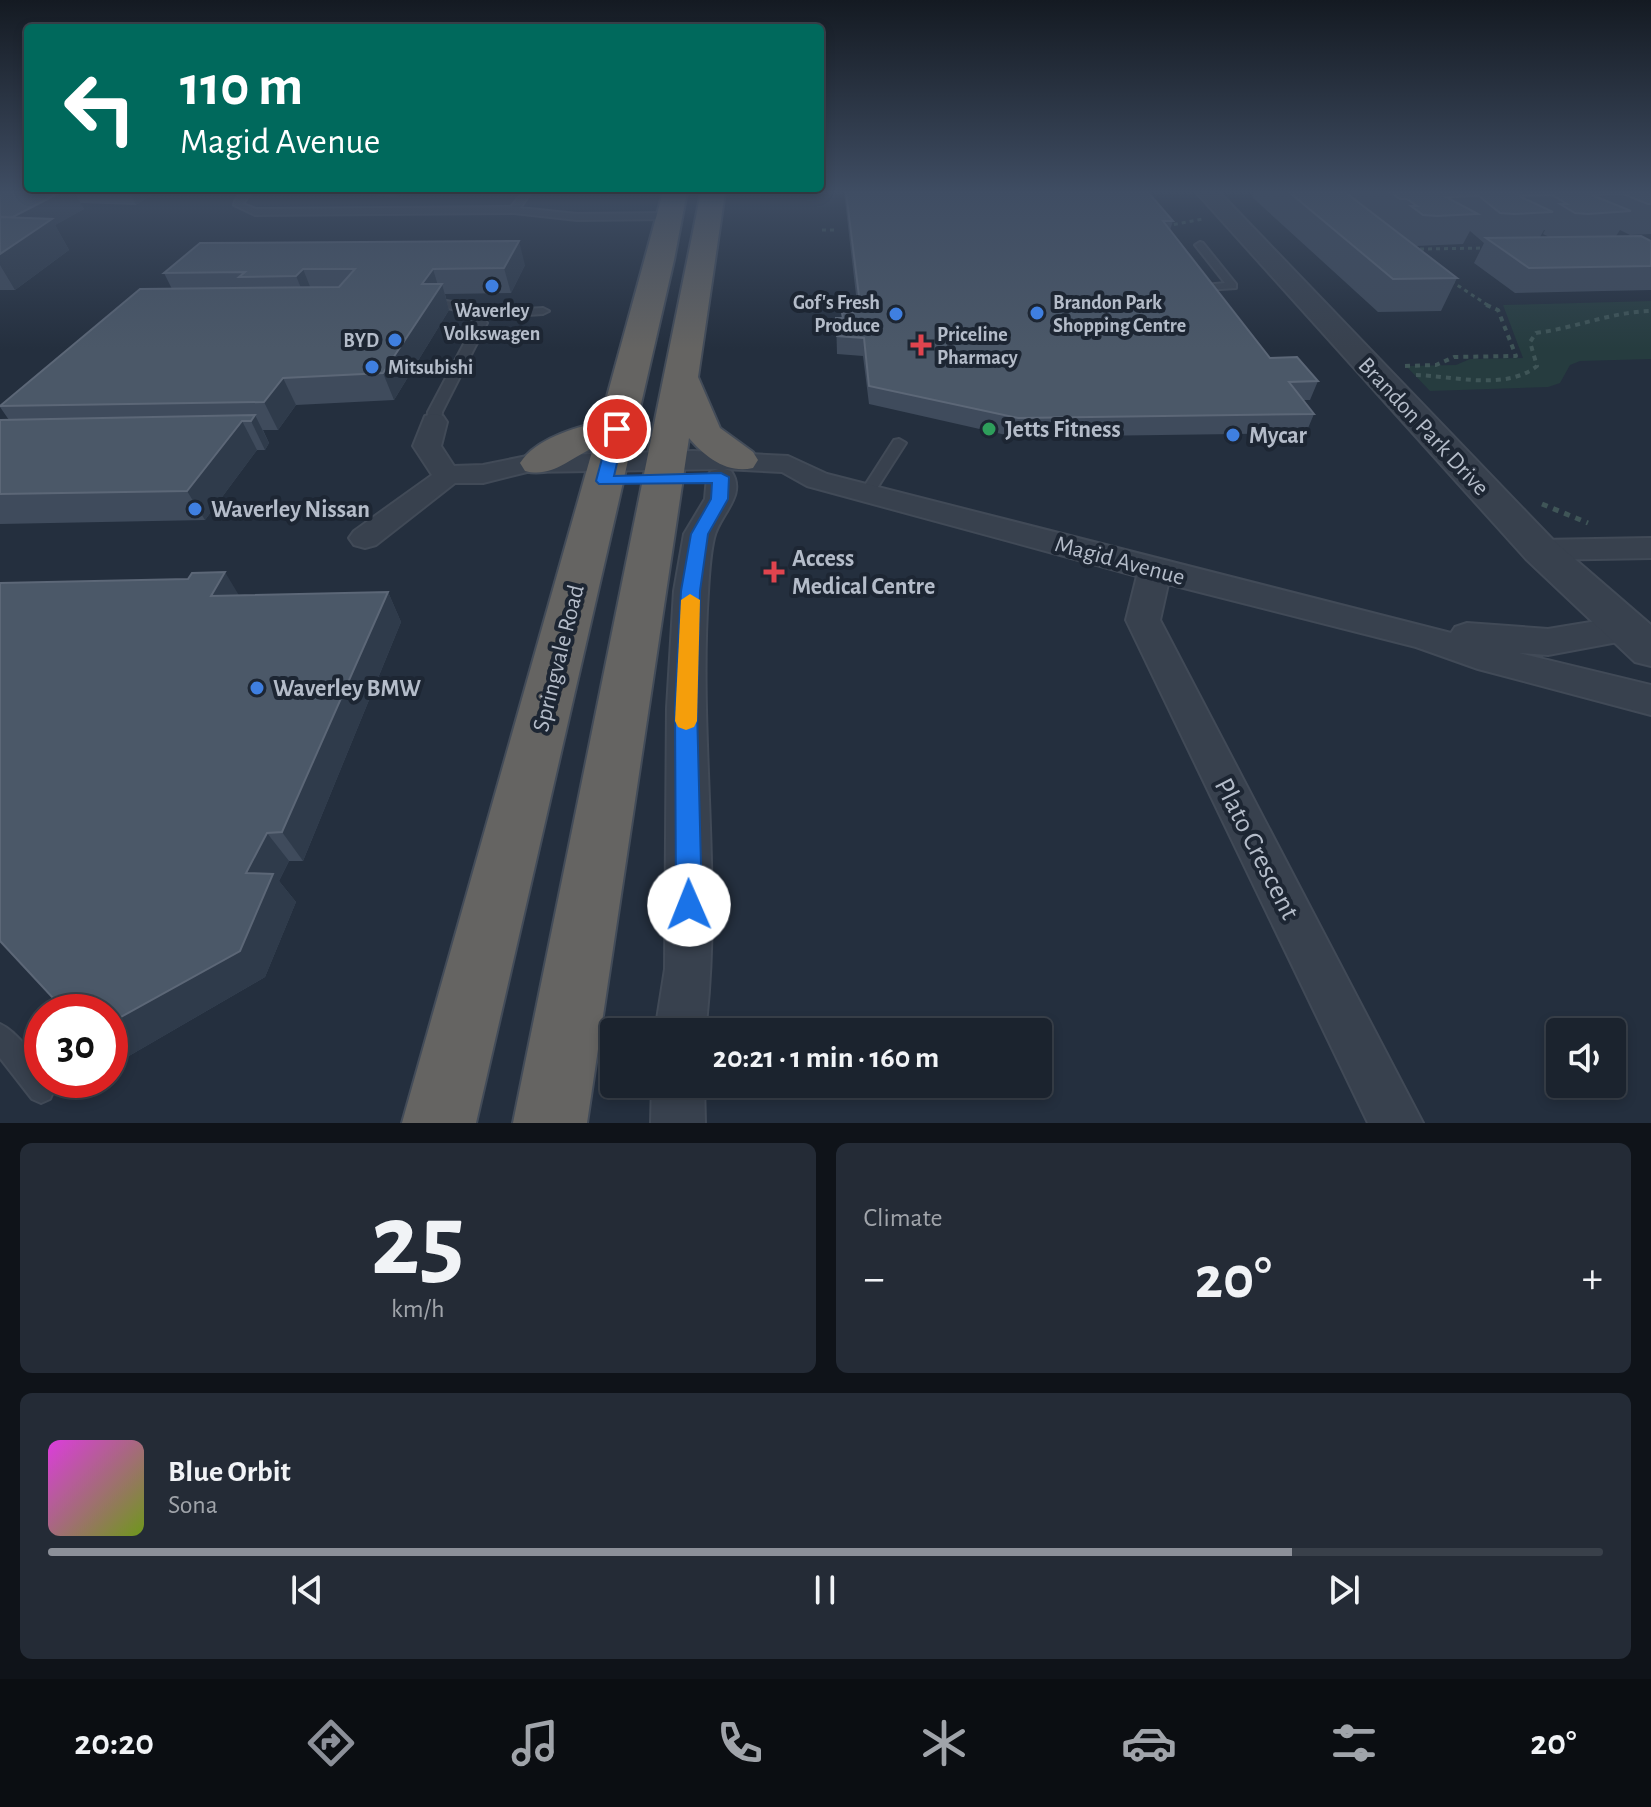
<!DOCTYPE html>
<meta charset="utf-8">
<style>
:root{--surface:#1b232e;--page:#242b36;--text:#f1f3f6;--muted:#a0a4aa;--line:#39404a;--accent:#8c9099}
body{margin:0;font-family:"Alegreya Sans",sans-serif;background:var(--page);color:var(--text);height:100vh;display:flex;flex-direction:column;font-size:30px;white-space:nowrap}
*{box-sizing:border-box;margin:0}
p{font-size:26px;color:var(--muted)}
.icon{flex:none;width:44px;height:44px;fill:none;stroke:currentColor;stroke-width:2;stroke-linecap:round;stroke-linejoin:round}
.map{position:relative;height:1123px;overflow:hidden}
.drawer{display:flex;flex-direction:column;gap:20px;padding:20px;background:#0f1319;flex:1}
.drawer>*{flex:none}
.banner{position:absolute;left:24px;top:24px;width:800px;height:168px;border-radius:8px;box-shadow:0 4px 12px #0003,0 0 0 2px var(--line);background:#00695c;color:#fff;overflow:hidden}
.tools{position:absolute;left:1546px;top:1018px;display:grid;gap:16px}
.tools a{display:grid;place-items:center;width:80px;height:80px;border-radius:8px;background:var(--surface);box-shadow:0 4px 12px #0003,0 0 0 2px var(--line);font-size:40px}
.speed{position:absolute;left:24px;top:994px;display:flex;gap:16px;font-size:40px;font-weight:700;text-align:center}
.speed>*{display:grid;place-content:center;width:104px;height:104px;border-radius:50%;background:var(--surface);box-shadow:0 4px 12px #0003,0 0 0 2px var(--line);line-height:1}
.speed .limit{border:12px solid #d22;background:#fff;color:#111}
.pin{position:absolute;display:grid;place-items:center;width:68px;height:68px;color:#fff;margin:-34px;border:4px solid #fff;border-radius:50%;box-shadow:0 2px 8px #0007}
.me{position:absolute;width:88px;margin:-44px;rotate:359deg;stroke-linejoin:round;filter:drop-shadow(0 0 6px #0008)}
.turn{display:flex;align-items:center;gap:28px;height:168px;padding:0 24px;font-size:36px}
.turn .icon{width:104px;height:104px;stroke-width:2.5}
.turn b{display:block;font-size:56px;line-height:68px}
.big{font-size:60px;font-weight:700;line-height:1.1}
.drawer .card{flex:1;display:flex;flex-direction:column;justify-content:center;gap:12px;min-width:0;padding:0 28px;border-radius:12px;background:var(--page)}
.drawer .dial{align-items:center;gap:0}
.dial b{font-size:104px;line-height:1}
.song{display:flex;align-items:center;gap:24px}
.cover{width:96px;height:96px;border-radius:12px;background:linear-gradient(135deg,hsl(300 70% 55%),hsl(80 70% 35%))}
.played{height:8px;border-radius:4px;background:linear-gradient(90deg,var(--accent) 80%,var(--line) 80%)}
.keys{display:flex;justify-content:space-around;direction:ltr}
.heat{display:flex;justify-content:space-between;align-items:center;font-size:44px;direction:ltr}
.drawer .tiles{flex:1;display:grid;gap:20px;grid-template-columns:1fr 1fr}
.card:last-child{grid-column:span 2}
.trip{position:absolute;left:600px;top:1018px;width:452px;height:80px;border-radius:8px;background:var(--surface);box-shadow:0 4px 12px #0003,0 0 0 2px var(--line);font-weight:700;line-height:80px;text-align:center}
.menu{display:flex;height:128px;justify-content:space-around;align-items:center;background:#0b0e12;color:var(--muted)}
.menu .icon{width:56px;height:56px}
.menu .selected{color:var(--accent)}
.menu b{font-size:36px;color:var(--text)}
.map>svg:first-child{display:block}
.green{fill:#263c3f}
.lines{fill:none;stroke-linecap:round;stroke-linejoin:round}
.service-casing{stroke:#414a57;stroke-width:4}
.minor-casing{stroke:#414a57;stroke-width:4}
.tertiary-casing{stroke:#414a57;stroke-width:4}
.trunk-casing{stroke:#434c59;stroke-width:4}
.path-far2{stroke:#3f5557;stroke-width:3;stroke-dasharray:4 4;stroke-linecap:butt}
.path-far1{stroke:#3f5557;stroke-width:4;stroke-dasharray:5 5;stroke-linecap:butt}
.path{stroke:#3f5557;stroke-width:5;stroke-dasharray:6 6;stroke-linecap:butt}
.service{fill:#38414e;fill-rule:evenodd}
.minor{fill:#38414e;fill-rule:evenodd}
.tertiary{fill:#38414e;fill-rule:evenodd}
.trunk{fill:#656462;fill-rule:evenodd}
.wall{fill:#3f4b5c;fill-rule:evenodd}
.shaded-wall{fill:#2f3b4b}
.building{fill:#4b5868;stroke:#5c6777;stroke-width:2}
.route{fill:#1a73e8;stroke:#114b97;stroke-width:2}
.slow{fill:#f59e0b}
.shop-dot{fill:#3f7fe0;stroke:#1d2633;stroke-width:3}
.health-dot{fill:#e0444e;stroke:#1d2633;stroke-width:3}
.leisure-dot{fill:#2e9e5b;stroke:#1d2633;stroke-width:3}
.labels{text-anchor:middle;stroke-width:8;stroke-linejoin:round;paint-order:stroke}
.far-poi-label{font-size:20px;font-weight:bold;fill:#b4bcc9;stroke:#1d2633;text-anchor:start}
.street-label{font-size:24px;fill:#b4bcc9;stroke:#1d2633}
.poi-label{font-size:24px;font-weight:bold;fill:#b4bcc9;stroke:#1d2633;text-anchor:start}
.near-street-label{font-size:28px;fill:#b4bcc9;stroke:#1d2633}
</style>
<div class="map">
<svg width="1651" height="1123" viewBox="0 0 1651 1123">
<rect width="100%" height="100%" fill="#242f3e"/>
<!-- green -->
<path class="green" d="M 1651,301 L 1651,359 L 1580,361 L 1570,365 L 1560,383 L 1548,387 L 1430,391 L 1406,366 L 1456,365 L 1470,359 L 1523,358 L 1503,305 Z"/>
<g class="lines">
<!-- service casing -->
<g class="service-casing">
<g id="service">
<path d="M 242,192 L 251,192 L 243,204 L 256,209 L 511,207 L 523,192 L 531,192 L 520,208 L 577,214 L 669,213 L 674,216 L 669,219 L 577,220 L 514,213 L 255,215 L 234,205 L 235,201 Z"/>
<path d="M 1200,242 L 1203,243 L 1236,284 L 1236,288 L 1191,291 L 1191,287 L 1195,286 L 1225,283 L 1195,245 Z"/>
<path d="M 435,299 L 458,303 L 476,312 L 543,308 L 549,311 L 543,314 L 483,318 L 487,323 L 442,412 L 441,422 L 434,426 L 427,422 L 428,412 L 475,323 L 456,310 L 431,304 L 431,300 Z"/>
<path d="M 899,439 L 906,443 L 874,493 L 867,497 L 862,496 L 860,493 L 894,440 Z"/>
<path d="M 0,1024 C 16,1031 42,1062 42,1080 L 50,1081 L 54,1090 L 50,1099 L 41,1103 L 32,1099 L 0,1058 Z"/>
</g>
</g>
<!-- minor casing -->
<g class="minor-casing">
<g id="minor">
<path d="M 434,414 L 443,416 L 447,422 L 441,446 L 454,466 L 483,465 L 527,456 L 693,451 L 788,456 L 827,474 L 1451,633 L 1455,627 L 1467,623 L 1548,629 L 1627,616 L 1639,620 L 1644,629 L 1639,638 L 1548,655 L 1519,653 L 1651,685 L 1651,715 L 1478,669 L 1416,647 L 1168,584 L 1160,620 L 1423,1123 L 1368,1123 L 1126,620 L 1137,576 L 807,486 L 782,472 L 724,469 L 731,471 C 748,495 719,515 714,538 C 710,555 709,574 708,592 C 698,739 723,886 705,1032 L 655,1032 L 665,969 L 667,708 L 674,591 L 684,534 L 705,499 L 707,477 L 711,471 L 719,469 L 527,472 L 483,483 L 455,483 L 376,545 L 365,548 L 354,545 L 349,538 L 354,531 L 432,475 L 413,446 L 425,416 Z"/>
<path d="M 1651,538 L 1651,558 L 1540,560 L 1529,557 L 1524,550 L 1529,543 L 1540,540 Z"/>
<path d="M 652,1084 L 704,1084 L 705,1123 L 651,1123 Z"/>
</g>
</g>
<!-- tertiary casing -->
<g class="tertiary-casing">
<path id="tertiary" d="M 1196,192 L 1219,192 L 1554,541 L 1651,625 L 1651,666 L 1635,662 L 1526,559 Z"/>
</g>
<!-- trunk casing -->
<g class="trunk-casing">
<g id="trunk">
<path d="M 663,192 L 687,192 L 674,260 L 476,1123 L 402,1123 L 593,448 C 569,459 552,478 525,471 L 520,463 C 536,439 573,428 600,422 Z"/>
<path d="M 701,192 L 725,192 L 698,377 L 720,428 L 753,452 L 758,460 L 753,468 C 727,474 705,457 689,438 L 587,1123 L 513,1123 Z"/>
</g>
</g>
<!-- path-far2 -->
<g class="path-far2">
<path d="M 1166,226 L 1203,219"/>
<path d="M 822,230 L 838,230"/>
<path d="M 1420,249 L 1487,248"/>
<path d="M 1451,281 L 1489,306"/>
</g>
<!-- path-far1 -->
<g class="path-far1">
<path d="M 1405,366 L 1436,365 L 1454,357 L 1516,356 L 1498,310 L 1484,304"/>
<path d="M 1416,375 C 1453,376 1506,391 1537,366 L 1530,342 L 1536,333 C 1575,328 1611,312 1651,311"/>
</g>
<!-- path -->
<path class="path" d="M 1542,504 L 1588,523"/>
<!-- service -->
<use href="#service" class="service"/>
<!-- minor -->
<use href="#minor" class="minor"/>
<!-- tertiary -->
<use href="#tertiary" class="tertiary"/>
<!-- trunk -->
<use href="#trunk" class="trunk"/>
</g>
<!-- wall -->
<g class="wall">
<path d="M 0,192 L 156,192 L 136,205 L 80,203 L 84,209 L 55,225 L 69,250 L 15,290 L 0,290 Z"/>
<path d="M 337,192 L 407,192 L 395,197 Z"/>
<path d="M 844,192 L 1148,192 L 1173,221 L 1170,230 L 1270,358 L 1318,381 L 1310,400 L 1303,400 L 1314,414 L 1306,433 L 1015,437 L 869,404 L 863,356 L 837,354 L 836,318 L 842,318 L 858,312 Z"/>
<path d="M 1253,192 L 1345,192 L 1346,193 L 1347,192 L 1651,192 L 1651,234 L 1630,235 L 1620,230 L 1616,236 L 1651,241 L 1651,290 L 1515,293 L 1474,263 L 1484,243 L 1470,231 L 1463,244 L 1416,246 L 1457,278 L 1441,311 L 1378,312 L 1252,197 ZM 1544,230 L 1545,230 L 1543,234 L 1549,237 L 1540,237 Z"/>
<path d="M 525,265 L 511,293 L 445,294 L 449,310 L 394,400 L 296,405 L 278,430 L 263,430 L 269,443 L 265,450 L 257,450 L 205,520 L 0,524 L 0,420 L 9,420 L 0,407 L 0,405 L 172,289 L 164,273 Z"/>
<path d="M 388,592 L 401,622 L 303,861 L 289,861 L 279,881 L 296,902 L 265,977 L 122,1060 L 239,595 Z"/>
</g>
<!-- shaded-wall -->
<g class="shaded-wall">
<path d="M 61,192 L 74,192 L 84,209 L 55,225 L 69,250 L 15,290 L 0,265 L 0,254 L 7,220 Z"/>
<path d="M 130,192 L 156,192 L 136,205 Z"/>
<path d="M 394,192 L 407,192 L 395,197 Z"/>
<path d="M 519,241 L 525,265 L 511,293 L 504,268 Z"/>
<path d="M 303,269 L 313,294 L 307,302 L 296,276 Z"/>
<path d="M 433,269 L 439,289 L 442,284 L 449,310 L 394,400 L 383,373 L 422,284 Z"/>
<path d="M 283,378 L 296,405 L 278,430 L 264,402 Z"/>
<path d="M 255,415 L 269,443 L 265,450 L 251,421 Z"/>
<path d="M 242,421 L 257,450 L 205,520 L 187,491 Z"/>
<path d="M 225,572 L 243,602 L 211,596 Z"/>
<path d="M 388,592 L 401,622 L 303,861 L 282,832 Z"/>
<path d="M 267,833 L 289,861 L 279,881 L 296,902 L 265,977 L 122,1060 L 110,1051 L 110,1023 Z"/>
</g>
<!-- building -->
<g class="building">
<path d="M 0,192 L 61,192 L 11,218 L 0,217 Z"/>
<path d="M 846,192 L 1148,192 L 1173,221 L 1163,221 L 1270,358 L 1297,357 L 1318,381 L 1289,382 L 1314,414 L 1018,418 L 869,386 L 864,338 L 837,336 L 836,318 L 843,318 L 842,313 L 861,312 Z"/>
<path d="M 1289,192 L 1345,192 L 1457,278 L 1393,279 Z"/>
<path d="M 1390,192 L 1651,192 L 1651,204 L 1648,204 L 1623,194 L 1592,195 L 1631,211 L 1588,214 L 1575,213 L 1560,204 L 1567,204 L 1552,195 L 1519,196 L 1553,212 L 1514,214 L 1500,213 L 1479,196 L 1446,197 L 1478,214 L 1437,216 L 1423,215 L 1411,206 L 1417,206 L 1407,199 L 1400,199 Z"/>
<path d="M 0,217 L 52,219 L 0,254 Z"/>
<path d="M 1641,236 L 1651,241 L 1651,266 L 1529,268 L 1486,238 Z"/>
<path d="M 519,241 L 504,268 L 433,269 L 422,284 L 442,284 L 383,373 L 283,378 L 264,402 L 0,406 L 140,289 L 339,287 L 355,269 L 303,269 L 296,276 L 239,277 L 245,272 L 164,273 L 200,243 Z"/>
<path d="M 255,415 L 251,421 L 242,421 L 187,491 L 0,494 L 0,420 Z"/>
<path d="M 225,572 L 211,596 L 388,592 L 282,832 L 267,833 L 246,873 L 273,874 L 240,951 L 110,1023 L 110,1012 L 66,1012 L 0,941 L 0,583 L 188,579 L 192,573 Z"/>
</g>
<!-- sky -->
<linearGradient id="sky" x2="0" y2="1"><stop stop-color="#141a22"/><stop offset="0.55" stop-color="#3f4d63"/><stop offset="1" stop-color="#3f4d63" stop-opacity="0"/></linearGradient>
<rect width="1651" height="349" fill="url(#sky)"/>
<!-- route -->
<path class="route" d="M 617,424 L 625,429 L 614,476 L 721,473 L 729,477 L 728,499 L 708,534 L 700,591 L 697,708 L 702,905 L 699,914 L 689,918 L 680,914 L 676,905 L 675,708 L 681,591 L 691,534 L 711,499 L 712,483 L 599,484 L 596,481 L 610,429 Z"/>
<!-- slow -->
<path class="slow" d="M 690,594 L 700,600 L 697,721 L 694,727 L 686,730 L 678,727 L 675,721 L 681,600 Z"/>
<!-- markers -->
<g class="shop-dot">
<circle cx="492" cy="286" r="8"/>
<circle cx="1037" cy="313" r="8"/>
<circle cx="896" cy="314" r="8"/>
<circle cx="395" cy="340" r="8"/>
<circle cx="372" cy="367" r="8"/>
<circle cx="1233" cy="435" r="8"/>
<circle cx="195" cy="509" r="8"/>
<circle cx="257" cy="688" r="8"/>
</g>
<g class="health-dot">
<path d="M917 333h8v8h8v8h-8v8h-8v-8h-8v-8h8z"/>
<path d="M770 560h8v8h8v8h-8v8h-8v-8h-8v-8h8z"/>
</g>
<circle class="leisure-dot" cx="989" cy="429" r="8"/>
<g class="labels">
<!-- far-poi labels -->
<g class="far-poi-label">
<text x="880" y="309" text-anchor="end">Gof's Fresh<tspan x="880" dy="23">Produce</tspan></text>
<text x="1053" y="309">Brandon Park<tspan x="1053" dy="23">Shopping Centre</tspan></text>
<text x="492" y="317" text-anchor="middle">Waverley<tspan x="492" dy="23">Volkswagen</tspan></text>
<text x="937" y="341">Priceline<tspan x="937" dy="23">Pharmacy</tspan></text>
<text x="379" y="347" text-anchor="end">BYD</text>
<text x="388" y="374">Mitsubishi</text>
</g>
<!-- street labels -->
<g class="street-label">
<text transform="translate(1424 426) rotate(47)" y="8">Brandon Park Drive</text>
<text transform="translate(1120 560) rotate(15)" y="8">Magid Avenue</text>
<text transform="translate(558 658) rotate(-76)" y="8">Springvale Road</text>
</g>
<!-- poi labels -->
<g class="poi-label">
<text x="1005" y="437">Jetts Fitness</text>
<text x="1249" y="443">Mycar</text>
<text x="211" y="517">Waverley Nissan</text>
<text x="792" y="566">Access<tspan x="792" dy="28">Medical Centre</tspan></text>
<text x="273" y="696">Waverley BMW</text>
</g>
<!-- near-street labels -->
<g class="near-street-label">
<text transform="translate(1258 848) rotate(63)" y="10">Plato Crescent</text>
</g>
</g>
</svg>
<div class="tools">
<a><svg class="icon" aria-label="sound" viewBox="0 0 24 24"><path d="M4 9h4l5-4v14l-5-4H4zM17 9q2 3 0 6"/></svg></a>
</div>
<div class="speed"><div class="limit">30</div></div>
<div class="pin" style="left:617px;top:429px;background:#d93025"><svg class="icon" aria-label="arrive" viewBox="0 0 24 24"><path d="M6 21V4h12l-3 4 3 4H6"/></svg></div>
<svg class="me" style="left:689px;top:905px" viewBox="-20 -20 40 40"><circle r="19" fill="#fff"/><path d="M0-13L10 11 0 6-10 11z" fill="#1a73e8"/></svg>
<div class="trip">20:21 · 1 min · 160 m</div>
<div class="banner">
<div class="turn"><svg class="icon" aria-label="left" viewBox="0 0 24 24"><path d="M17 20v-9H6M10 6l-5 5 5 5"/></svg><div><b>110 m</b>Magid Avenue</div></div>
</div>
</div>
<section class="drawer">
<div class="tiles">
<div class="card dial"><b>25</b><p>km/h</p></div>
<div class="card"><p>Climate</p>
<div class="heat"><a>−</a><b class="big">20°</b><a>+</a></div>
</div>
<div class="card">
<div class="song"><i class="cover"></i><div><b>Blue Orbit</b><p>Sona</p></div></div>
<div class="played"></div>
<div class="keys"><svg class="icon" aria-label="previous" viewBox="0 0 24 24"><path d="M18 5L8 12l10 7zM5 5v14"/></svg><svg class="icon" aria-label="pause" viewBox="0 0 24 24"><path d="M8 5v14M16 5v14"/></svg><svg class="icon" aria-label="next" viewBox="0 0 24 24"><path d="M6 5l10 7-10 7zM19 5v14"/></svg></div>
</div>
</div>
</section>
<nav class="menu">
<b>20:20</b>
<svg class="icon selected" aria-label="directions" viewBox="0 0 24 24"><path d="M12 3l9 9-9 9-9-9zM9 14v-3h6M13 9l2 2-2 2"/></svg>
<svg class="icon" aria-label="music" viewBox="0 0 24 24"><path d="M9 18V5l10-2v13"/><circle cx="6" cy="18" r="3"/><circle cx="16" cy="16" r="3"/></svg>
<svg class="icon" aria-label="phone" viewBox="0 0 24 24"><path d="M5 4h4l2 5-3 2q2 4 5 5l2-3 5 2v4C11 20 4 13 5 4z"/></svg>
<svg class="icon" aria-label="climate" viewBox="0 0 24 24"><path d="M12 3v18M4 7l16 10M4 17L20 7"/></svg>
<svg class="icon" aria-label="car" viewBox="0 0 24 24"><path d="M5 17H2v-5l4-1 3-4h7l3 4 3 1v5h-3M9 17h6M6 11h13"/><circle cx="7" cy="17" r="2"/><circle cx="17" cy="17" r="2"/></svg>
<svg class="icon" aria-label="filters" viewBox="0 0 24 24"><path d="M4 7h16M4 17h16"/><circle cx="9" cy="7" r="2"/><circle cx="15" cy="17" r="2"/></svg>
<b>20°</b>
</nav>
